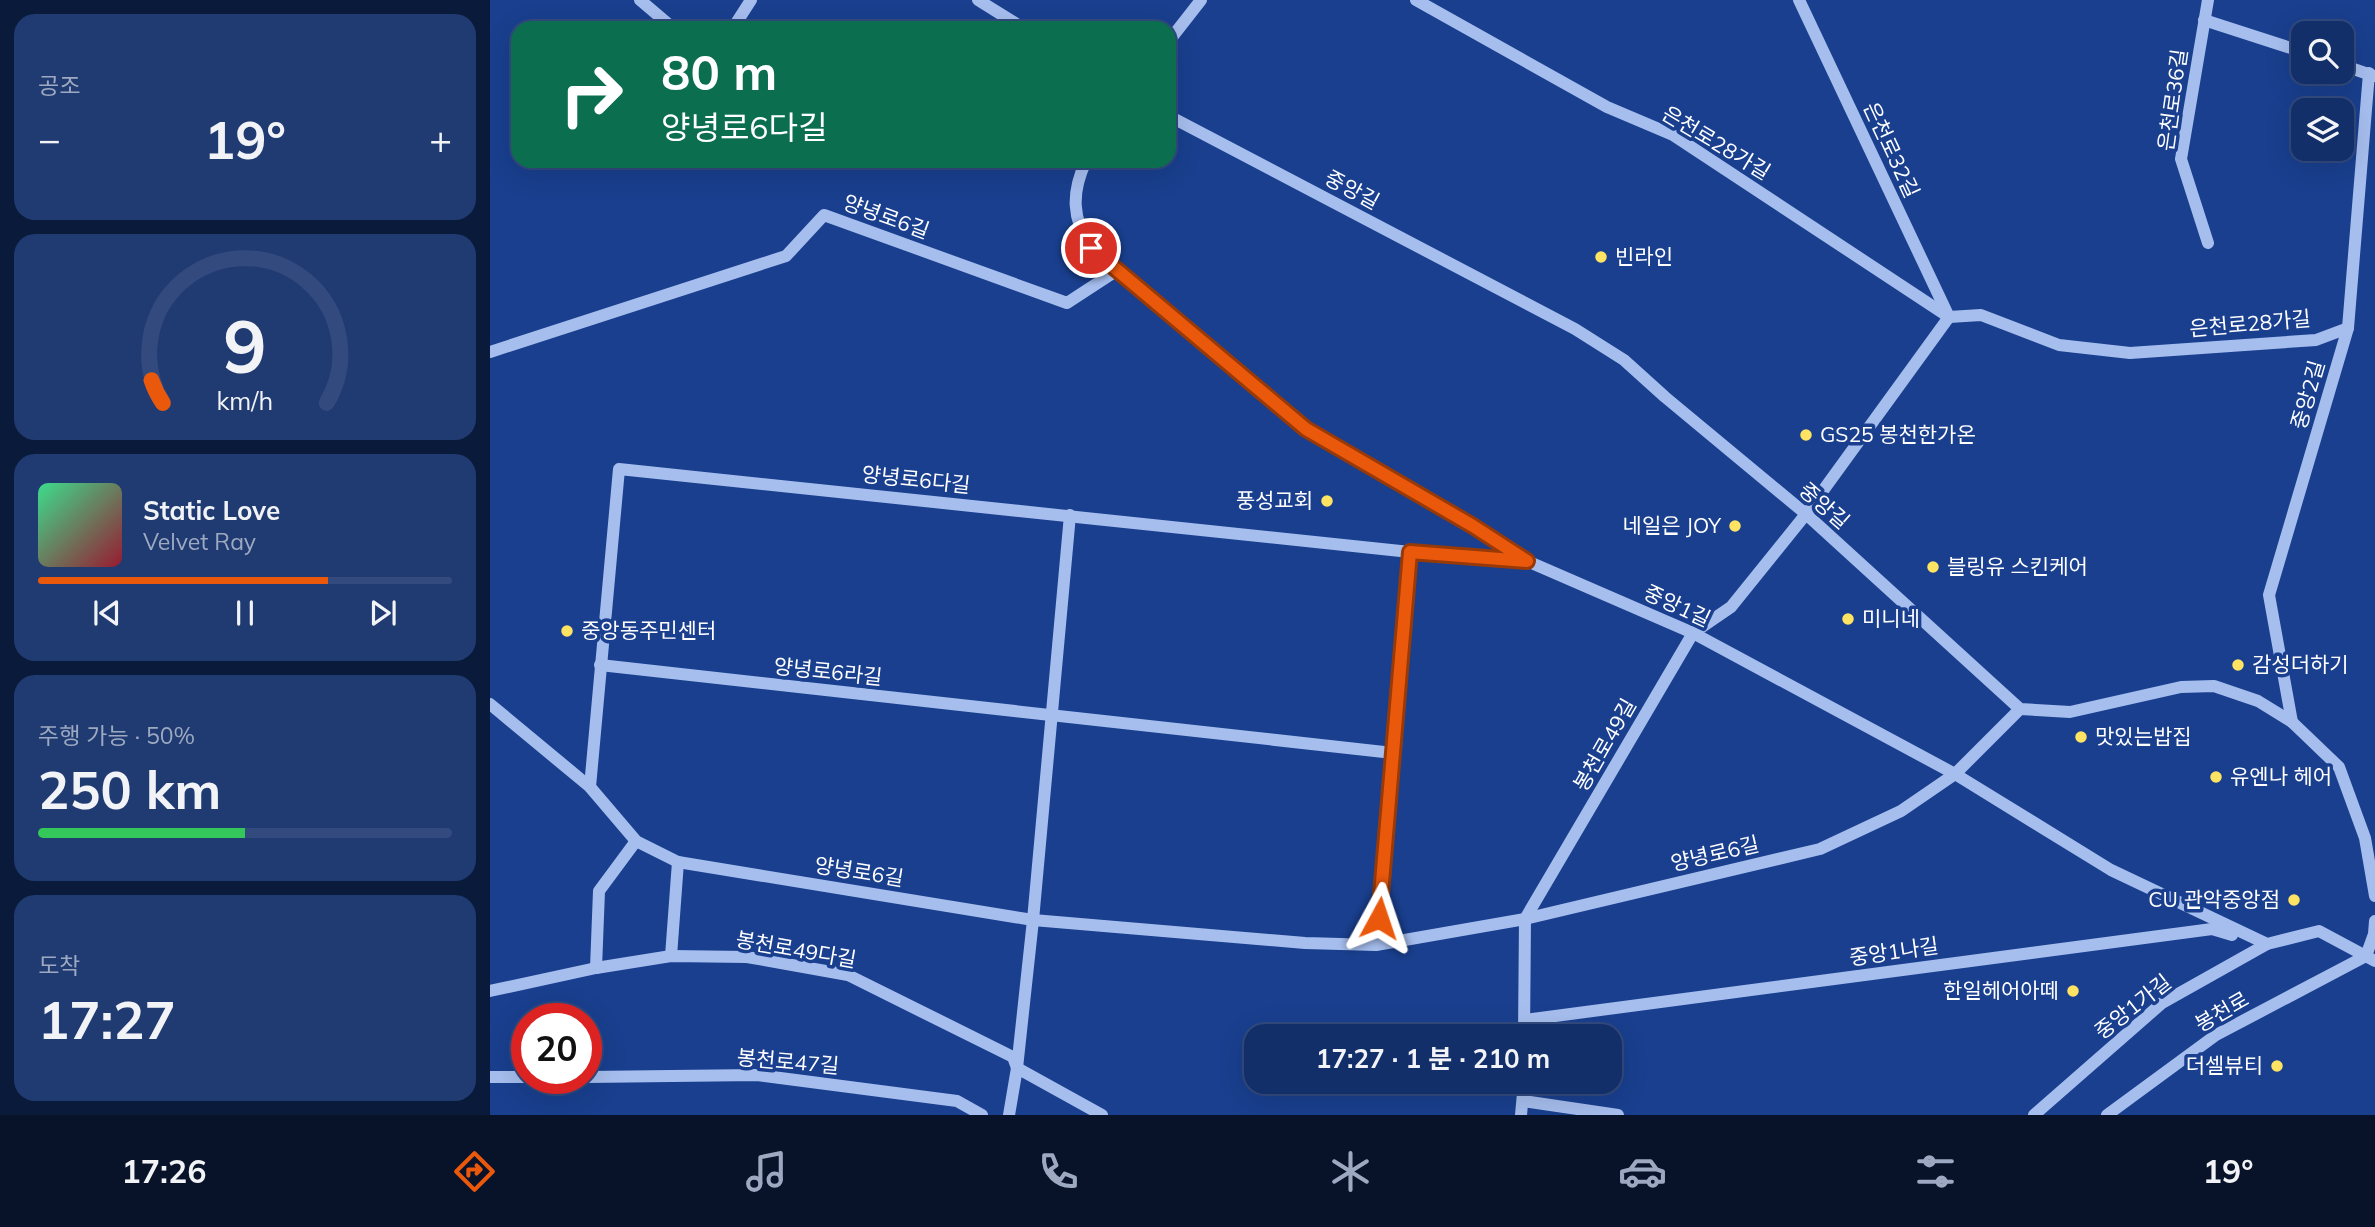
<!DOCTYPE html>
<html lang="ko">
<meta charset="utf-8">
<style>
:root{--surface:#132f6a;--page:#203b72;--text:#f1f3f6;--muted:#9da9c1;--line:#324a7e;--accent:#ea580c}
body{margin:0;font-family:Mulish,"Noto Sans KR",sans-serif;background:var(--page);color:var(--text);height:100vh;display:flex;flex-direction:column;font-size:26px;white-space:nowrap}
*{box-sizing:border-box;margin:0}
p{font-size:23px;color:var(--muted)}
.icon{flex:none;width:38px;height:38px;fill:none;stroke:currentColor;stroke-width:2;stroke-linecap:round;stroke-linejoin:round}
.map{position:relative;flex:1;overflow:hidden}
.side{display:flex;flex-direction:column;gap:14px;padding:14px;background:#0a1a3a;width:490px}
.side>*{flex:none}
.hud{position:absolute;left:21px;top:21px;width:665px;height:147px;border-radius:21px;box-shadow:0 7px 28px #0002,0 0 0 2px var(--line);background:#0b6e4f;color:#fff;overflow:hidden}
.buttons{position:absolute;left:1801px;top:21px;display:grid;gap:14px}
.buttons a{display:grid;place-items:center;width:63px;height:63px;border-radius:14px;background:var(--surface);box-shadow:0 7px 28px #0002,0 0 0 2px var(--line);font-size:35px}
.speed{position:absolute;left:21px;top:1003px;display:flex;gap:14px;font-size:35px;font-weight:700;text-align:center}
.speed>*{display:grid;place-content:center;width:91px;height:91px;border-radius:50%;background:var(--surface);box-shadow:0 7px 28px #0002,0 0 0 2px var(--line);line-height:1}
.speed .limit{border:10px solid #d22;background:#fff;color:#111}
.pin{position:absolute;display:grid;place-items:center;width:60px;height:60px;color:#fff;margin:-30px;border:4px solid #fff;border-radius:50%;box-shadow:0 2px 7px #0007}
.me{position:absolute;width:77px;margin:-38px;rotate:5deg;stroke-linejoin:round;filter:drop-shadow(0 0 5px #0008)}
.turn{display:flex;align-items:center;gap:24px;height:147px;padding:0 35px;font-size:32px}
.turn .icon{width:91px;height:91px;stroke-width:2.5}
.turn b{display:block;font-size:49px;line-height:60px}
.big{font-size:52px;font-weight:700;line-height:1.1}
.side .tile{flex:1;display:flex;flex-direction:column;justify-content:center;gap:10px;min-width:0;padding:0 24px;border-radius:21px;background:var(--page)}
.side .dial{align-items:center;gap:0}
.dial svg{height:182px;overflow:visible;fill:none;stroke:var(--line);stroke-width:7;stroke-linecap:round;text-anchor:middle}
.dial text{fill:var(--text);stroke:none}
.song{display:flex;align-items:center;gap:21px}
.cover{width:84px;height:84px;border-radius:10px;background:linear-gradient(135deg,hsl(150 70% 55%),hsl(350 70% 35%))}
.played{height:7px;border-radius:4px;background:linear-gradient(90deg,var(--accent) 70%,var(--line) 70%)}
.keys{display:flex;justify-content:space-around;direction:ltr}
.heat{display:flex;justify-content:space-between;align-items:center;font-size:38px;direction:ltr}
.charge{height:10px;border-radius:5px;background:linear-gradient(90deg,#34c759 50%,var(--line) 0)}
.trip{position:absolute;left:754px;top:1024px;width:378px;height:70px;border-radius:21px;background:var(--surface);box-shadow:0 7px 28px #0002,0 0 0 2px var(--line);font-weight:700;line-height:70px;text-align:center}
.tab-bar{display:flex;height:112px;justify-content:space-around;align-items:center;background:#08132a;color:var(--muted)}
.tab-bar .icon{width:49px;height:49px}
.tab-bar .active{color:var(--accent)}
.tab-bar b{font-size:32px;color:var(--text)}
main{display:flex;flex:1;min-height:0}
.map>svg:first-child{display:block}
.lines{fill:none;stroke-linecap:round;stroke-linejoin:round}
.minor{stroke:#a6beee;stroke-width:12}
.route-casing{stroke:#983908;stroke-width:18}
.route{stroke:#ea580c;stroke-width:12}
.poi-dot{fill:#ffe363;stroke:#193f8e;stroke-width:2.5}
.labels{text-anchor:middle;stroke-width:7;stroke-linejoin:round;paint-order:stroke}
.street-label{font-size:21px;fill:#fff;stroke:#193f8e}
.poi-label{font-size:21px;fill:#fff;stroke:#193f8e;text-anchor:start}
</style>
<main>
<section class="side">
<div class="tile"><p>공조</p>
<div class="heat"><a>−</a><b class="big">19°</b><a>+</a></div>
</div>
<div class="tile dial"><svg viewBox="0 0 100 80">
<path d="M14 69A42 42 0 1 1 86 69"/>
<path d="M14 69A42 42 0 0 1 9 59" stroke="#ea580c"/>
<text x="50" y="56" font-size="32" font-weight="700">9</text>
<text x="50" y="72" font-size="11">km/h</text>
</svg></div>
<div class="tile">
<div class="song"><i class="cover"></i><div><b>Static Love</b><p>Velvet Ray</p></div></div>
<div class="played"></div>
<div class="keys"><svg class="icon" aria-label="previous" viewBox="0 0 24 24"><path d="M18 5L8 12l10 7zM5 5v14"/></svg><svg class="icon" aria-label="pause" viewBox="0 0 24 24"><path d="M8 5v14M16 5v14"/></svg><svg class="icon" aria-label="next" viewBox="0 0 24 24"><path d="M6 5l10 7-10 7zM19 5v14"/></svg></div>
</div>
<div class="tile"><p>주행 가능 · 50%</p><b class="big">250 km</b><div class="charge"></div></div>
<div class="tile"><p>도착</p><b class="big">17:27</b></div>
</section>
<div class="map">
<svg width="1885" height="1115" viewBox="0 0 1885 1115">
<rect width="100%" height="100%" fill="#193f8e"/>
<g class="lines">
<!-- minor -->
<g class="minor">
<path d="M 150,0 L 183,28"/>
<path d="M 488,0 L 533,28"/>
<path d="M 926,0 L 1117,107 L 1183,135 L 1459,317 L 1491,315 L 1569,345 L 1640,353 L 1826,340 L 1858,328"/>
<path d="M 1718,0 L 1691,159 L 1718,243"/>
<path d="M 1714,20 L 1813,52"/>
<path d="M 243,28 L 261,0"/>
<path d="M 679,41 L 711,0"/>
<path d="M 1852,65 L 1884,76"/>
<path d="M 679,116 L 1085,329 L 1134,360 L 1175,397 L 1316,514 L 1530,709 L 1580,712 L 1691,687 L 1724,686 L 1768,701 L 1802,722 L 1849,767 L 1875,838 L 1885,896"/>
<path d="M 596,161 C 581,193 582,219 601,248 L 816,429 L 983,526 L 1037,561 L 1203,633 L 1465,774 L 1621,870 L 1777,944 L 1829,931 L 1885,961"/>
<path d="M 0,352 L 296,256 L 334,215 L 577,303 L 626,271"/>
<path d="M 110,665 L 903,753"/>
<path d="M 0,704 L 100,787 L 146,841 L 188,862 L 543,920 L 815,943 L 886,945 L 1035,919 L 1330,849 L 1411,811 L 1465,774 L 1530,709"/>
<path d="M 1802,722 L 1779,595 L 1858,328 L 1879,73"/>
<path d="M 100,787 L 129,469 L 920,552 L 1033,560"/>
<path d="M 886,945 L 920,552"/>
<path d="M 181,956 L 188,862"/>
<path d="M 1876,956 L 1884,934 L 1885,921"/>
<path d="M 106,968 L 109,891 L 146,841"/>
<path d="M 0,991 L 106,968 L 181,956 L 257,957 L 358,975 L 523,1057 L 527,1068 L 612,1115"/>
<path d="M 1035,1020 L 1722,929 L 1742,935"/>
<path d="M 1034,1036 L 1035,919 L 1203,633 L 1241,607 L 1316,514 L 1459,317 L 1309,0"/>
<path d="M 0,1077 L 37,1077"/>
<path d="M 96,1077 L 267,1075 L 467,1101 L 492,1115"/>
<path d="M 1033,1101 L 1128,1115"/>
<path d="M 519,1115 L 527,1068 L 543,920 L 580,515"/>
<path d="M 1031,1115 L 1034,1082"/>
<path d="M 1544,1115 L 1672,1003 L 1777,944"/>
<path d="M 1617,1115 L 1726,1035 L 1876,956"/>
</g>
</g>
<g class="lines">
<!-- route casing -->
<g class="route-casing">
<path id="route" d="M 601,248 L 816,429 L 983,526 L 1037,561 L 920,552 L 889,918"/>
</g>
<!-- route -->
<use href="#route" class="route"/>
</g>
<!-- markers -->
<g class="poi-dot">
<circle cx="1111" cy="257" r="7"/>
<circle cx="1316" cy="435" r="7"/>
<circle cx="837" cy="501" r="7"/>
<circle cx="1245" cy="526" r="7"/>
<circle cx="1443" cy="567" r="7"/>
<circle cx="1358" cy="619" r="7"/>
<circle cx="77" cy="631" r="7"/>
<circle cx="1748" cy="665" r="7"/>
<circle cx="1591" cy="737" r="7"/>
<circle cx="1726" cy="777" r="7"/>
<circle cx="1804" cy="900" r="7"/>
<circle cx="1583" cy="991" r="7"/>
<circle cx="1787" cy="1066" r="7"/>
</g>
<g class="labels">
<!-- street labels -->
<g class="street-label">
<text transform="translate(1683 100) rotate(-82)" y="7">은천로36길</text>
<text transform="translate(1226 143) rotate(31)" y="7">은천로28가길</text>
<text transform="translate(1401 150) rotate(65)" y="7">은천로32길</text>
<text transform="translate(862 190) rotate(28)" y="7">중앙길</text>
<text transform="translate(396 217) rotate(20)" y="7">양녕로6길</text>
<text transform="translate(1760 324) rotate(-5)" y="7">은천로28가길</text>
<text transform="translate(1818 395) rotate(-74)" y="7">중앙2길</text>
<text transform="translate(426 480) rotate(6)" y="7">양녕로6다길</text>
<text transform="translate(1334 506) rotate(41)" y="7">중앙길</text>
<text transform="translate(1187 606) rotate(25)" y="7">중앙1길</text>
<text transform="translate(338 672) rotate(6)" y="7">양녕로6라길</text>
<text transform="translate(1115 745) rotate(-60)" y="7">봉천로49길</text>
<text transform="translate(1225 854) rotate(-13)" y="7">양녕로6길</text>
<text transform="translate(369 872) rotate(9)" y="7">양녕로6길</text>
<text transform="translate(306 950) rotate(10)" y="7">봉천로49다길</text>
<text transform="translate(1404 952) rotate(-8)" y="7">중앙1나길</text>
<text transform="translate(1643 1007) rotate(-38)" y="7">중앙1가길</text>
<text transform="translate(1732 1012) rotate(-30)" y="7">봉천로</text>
<text transform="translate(298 1062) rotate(5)" y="7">봉천로47길</text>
</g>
<!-- poi labels -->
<g class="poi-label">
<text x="1125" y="264">빈라인</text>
<text x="1330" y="442">GS25 봉천한가온</text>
<text x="823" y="508" text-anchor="end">풍성교회</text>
<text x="1231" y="533" text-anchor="end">네일은 JOY</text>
<text x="1457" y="574">블링유 스킨케어</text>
<text x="1372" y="626">미니네</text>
<text x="91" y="638">중앙동주민센터</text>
<text x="1762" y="672">감성더하기</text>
<text x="1605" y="744">맛있는밥집</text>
<text x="1740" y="784">유엔나 헤어</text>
<text x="1790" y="907" text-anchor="end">CU 관악중앙점</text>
<text x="1569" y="998" text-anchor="end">한일헤어아떼</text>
<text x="1773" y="1073" text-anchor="end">더셀뷰티</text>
</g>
</g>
</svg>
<div class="buttons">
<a><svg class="icon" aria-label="search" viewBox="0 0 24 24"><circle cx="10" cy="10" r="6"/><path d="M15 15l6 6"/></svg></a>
<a><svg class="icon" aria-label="layers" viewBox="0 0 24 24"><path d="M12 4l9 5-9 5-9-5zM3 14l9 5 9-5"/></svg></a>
</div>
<div class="speed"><div class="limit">20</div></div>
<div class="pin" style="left:601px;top:248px;background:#d93025"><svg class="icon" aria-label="arrive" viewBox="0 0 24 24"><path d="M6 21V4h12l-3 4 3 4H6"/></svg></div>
<svg class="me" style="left:889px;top:918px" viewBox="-20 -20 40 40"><path d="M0-17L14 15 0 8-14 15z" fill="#ea580c" stroke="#fff" stroke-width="4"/></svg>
<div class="trip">17:27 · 1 분 · 210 m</div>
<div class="hud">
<div class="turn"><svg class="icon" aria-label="right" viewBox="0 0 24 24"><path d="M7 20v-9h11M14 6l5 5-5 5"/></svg><div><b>80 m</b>양녕로6다길</div></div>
</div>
</div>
</main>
<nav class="tab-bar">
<b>17:26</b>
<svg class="icon active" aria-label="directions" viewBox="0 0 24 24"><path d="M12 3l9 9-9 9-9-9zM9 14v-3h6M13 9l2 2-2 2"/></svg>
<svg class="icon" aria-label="music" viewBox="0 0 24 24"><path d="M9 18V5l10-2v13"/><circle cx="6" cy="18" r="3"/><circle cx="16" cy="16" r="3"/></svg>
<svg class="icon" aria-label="phone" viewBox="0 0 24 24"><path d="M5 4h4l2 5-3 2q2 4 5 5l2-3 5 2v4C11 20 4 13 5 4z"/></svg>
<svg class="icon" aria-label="climate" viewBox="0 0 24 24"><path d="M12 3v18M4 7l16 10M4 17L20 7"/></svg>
<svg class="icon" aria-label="car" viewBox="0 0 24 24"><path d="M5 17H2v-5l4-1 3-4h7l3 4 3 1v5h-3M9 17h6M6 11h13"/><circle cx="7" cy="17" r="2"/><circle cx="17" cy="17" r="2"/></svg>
<svg class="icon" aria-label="filters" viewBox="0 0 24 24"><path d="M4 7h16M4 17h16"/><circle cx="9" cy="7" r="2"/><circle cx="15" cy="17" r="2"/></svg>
<b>19°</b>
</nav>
